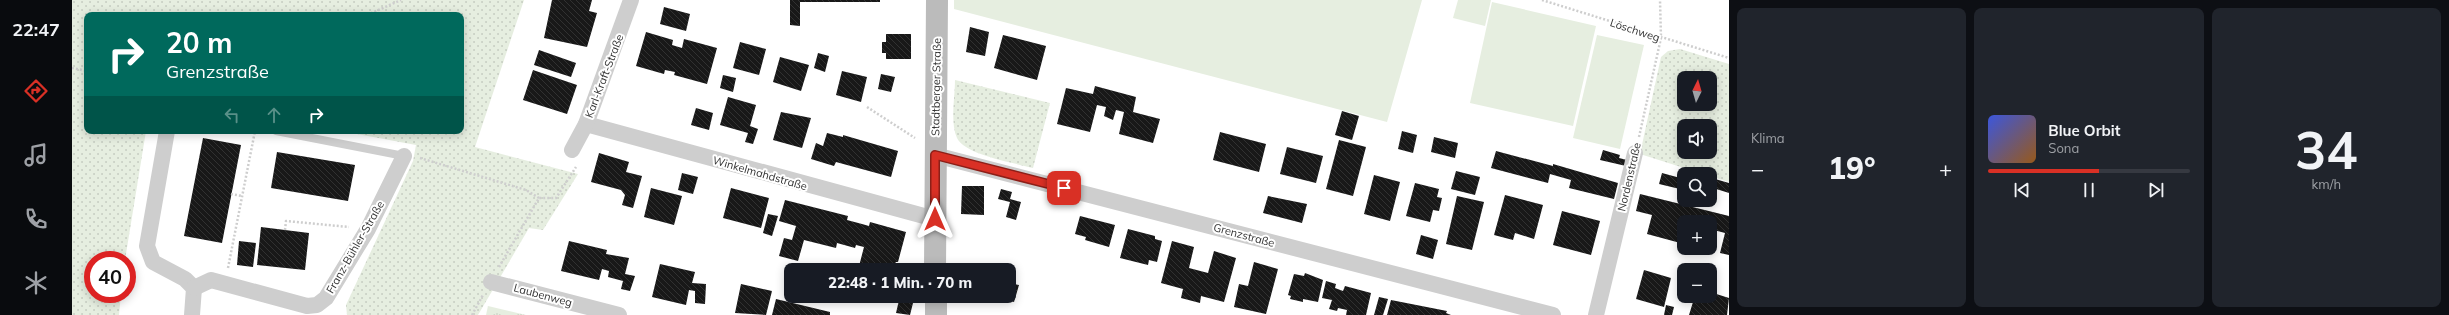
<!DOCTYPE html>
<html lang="de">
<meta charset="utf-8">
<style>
:root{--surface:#171b24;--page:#20242c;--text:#f1f3f6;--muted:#9ea1a6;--line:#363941;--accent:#d93025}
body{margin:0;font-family:Mulish,sans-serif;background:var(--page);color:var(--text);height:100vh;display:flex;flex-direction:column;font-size:15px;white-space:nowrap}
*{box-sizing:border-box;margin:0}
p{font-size:13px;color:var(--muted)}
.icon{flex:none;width:22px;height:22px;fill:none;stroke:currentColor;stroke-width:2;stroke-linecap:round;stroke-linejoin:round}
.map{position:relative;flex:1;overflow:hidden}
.side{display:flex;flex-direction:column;gap:8px;padding:8px;background:#0d0f14;width:720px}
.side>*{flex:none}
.banner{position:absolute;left:12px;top:12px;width:380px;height:122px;border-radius:8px;box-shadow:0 2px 10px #0003;background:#00695c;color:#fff;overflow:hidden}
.needle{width:26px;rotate:5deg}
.buttons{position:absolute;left:1605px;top:71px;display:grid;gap:8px}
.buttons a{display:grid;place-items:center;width:40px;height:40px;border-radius:8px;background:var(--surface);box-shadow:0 2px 10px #0003;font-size:20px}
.speed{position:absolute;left:12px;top:251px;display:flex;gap:8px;font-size:20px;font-weight:700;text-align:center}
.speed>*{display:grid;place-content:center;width:52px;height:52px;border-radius:50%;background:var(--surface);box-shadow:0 2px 10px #0003;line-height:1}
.speed .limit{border:6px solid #d22;background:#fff;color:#111}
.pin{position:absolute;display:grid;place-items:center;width:34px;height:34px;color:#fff;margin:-17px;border-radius:8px;box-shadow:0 2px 6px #0006}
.me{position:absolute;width:44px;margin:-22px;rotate:0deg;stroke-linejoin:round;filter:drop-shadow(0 0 3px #0008)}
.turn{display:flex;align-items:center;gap:14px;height:84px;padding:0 16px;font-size:18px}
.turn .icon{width:52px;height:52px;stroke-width:2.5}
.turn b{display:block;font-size:28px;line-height:34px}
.lanes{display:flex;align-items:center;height:38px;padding:0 16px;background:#0003;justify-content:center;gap:20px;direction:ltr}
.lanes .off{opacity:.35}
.big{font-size:30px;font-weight:800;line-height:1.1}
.side .widget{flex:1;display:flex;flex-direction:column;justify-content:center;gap:6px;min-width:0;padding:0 14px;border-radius:8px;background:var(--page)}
.side .dial{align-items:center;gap:0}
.dial b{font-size:52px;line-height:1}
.song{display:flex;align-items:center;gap:12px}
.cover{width:48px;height:48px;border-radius:6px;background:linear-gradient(135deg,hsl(230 70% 55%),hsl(30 70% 35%))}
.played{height:4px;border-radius:2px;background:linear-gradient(90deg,var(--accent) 55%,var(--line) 55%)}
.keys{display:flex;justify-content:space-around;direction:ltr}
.heat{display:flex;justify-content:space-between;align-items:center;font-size:22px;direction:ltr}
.side .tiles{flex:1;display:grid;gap:8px;grid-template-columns:repeat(3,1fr)}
.trip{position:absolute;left:712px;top:263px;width:232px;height:40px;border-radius:8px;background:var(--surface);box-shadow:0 2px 10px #0003;font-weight:800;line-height:40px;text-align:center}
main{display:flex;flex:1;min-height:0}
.dock{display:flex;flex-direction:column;width:72px;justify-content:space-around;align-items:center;background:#090b0e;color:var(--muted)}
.dock .icon{width:28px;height:28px}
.dock .active{color:var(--accent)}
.dock b{font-size:18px;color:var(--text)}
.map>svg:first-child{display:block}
.grass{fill:url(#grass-dots);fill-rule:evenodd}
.park{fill:url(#park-tufts)}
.garden{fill:#e6eee0}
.building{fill:url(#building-back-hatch)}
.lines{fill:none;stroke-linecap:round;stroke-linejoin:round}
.path{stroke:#cecece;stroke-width:2.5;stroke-dasharray:2 2;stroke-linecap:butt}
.lane{stroke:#cecece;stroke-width:8}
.street{stroke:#cecece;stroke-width:16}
.secondary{stroke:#bbb;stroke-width:22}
.route-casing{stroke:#8d1f18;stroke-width:10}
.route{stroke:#d93025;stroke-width:7}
.labels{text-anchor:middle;stroke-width:4;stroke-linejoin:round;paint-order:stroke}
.street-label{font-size:11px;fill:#313131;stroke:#fff}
</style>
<main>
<nav class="dock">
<b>22:47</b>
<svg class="icon active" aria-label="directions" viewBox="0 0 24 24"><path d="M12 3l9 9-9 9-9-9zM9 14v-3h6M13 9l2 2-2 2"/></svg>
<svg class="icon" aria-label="music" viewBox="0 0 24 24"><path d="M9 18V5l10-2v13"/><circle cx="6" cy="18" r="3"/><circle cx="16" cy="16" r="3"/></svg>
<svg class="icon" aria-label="phone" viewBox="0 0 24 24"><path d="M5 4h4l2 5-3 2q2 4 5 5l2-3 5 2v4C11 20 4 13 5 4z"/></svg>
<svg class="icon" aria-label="climate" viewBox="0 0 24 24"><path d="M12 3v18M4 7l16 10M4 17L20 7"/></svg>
</nav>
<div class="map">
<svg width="1657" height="315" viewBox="0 0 1657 315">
<defs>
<pattern id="grass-dots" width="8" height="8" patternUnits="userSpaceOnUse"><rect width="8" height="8" fill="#e6eee0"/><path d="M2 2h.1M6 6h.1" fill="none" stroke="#c6cdc1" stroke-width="1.8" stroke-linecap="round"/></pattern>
<pattern id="park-tufts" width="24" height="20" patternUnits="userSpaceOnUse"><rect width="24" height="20" fill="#e6eee0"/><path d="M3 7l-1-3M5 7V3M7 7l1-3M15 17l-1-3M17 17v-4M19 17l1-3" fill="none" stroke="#c6cdc1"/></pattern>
<pattern id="building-back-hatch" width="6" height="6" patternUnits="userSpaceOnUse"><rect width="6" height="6" fill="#181818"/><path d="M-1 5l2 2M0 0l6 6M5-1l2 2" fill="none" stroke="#313131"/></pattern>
</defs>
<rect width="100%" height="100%" fill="#fff"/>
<!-- grass -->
<g class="grass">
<path d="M 0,0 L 452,0 L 403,147 L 506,174 L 471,230 L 457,228 L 406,315 L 275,315 L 274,305 L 341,161 L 344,145 L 269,131 L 389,131 L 389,15 L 15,15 L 15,131 L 74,131 L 53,260 L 21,260 L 21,294 L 49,294 L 47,315 L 0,315 Z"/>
<path d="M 1608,49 L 1657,64 L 1657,182 L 1638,176 L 1638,174 L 1631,174 L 1568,154 L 1589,57 L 1596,51 ZM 1612,78 L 1638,78 L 1638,104 L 1612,104 ZM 1612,126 L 1638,126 L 1638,152 L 1612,152 Z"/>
<path d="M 883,80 L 978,103 L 961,168 C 943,163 893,155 885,138 C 878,123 883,97 883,80 Z"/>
</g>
<!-- park -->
<path class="park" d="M 416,306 L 454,315 L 414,315 Z"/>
<!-- garden -->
<g class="garden">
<path d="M 882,0 L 1350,0 L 1315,122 L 882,9 Z"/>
<path d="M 1386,0 L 1419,0 L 1413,26 L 1381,18 Z"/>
<path d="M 1420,2 L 1524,26 L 1501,126 L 1398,103 Z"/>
<path d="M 1525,35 L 1572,45 L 1548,149 L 1501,138 Z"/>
</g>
<!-- building -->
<g class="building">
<path d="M 480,0 L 520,0 L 517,11 L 525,13 L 515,47 L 472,38 Z"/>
<path d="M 718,0 L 808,0 L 808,2 L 728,2 L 728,26 L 718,25 Z"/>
<path d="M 592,7 L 618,14 L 614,31 L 588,24 Z"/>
<path d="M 898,27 L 917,32 L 913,56 L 894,52 Z"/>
<path d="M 574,32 L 601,40 L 600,45 L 610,48 L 612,39 L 645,48 L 635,84 L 602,75 L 603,72 L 593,70 L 592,74 L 564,66 Z"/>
<path d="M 814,34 L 839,34 L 839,59 L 814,59 L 814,53 L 810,53 L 810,42 L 814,42 Z"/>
<path d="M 931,35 L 974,46 L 965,80 L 922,68 Z"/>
<path d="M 668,42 L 694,49 L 687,75 L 661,68 Z"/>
<path d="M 467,50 L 504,63 L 499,77 L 462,65 Z"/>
<path d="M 746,53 L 757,56 L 753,72 L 742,68 Z"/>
<path d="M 708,57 L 737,65 L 729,91 L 701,82 Z"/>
<path d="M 461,70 L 505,85 L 495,114 L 451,100 Z"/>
<path d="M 770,71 L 795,77 L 789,102 L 764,95 Z"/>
<path d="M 809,74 L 823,77 L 819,92 L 806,89 Z"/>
<path d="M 651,75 L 664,78 L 661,92 L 648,88 Z"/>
<path d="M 1023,86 L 1064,97 L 1061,112 L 1088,119 L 1081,143 L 1047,134 L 1052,112 L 1044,110 L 1041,120 L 1032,116 L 1034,107 L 1025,105 L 1018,132 L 985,124 L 994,88 L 1021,94 Z"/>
<path d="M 656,97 L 684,105 L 678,126 L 686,129 L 681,144 L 673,142 L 676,133 L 648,125 Z"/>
<path d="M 624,108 L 641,113 L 637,130 L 619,125 Z"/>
<path d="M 1270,111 L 1287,116 L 1280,140 L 1263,135 Z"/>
<path d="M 709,112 L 739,118 L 730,148 L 701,140 Z"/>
<path d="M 1330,131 L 1345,135 L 1341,153 L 1326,149 Z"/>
<path d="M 1148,132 L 1194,144 L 1187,172 L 1141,160 Z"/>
<path d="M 755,133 L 771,137 L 771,135 L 826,151 L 819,177 L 764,162 L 762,166 L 739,159 L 744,143 L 751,146 Z"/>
<path d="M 1362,137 L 1386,143 L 1383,158 L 1359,152 Z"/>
<path d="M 131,138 L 169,145 L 150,243 L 112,236 Z"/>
<path d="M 1267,140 L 1294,147 L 1281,196 L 1254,189 Z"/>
<path d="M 1215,147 L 1251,156 L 1244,183 L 1208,174 Z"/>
<path d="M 1531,150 L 1548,155 L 1547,158 L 1555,160 L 1554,166 L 1528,160 Z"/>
<path d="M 1424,151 L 1481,166 L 1481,164 L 1546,183 L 1542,199 L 1497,188 L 1499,180 L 1478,174 L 1476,183 L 1419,168 Z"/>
<path d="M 205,152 L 283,165 L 276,201 L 199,188 Z"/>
<path d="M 527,153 L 557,162 L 554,172 L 570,176 L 561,208 L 550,205 L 553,195 L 549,190 L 519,182 Z"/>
<path d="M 1384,171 L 1408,177 L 1403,195 L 1379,189 Z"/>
<path d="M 610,173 L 626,177 L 621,194 L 606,190 Z"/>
<path d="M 1590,173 L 1612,179 L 1612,190 L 1587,184 Z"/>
<path d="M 1302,175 L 1328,182 L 1318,221 L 1292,214 Z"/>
<path d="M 1643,179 L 1657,183 L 1657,193 L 1641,188 Z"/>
<path d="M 1343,183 L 1367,189 L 1365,197 L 1370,198 L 1367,211 L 1361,210 L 1358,222 L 1334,216 Z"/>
<path d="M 890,186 L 912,186 L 912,215 L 889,214 Z"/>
<path d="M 579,188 L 610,196 L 602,225 L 572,217 Z"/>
<path d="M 659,188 L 697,198 L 689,228 L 651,218 Z"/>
<path d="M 929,189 L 940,192 L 938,199 L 949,202 L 944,220 L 934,217 L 938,202 L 926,199 Z"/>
<path d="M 1568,194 L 1657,216 L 1657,255 L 1648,253 L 1653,233 L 1638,229 L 1638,222 L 1612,222 L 1612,244 L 1575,234 L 1580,215 L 1564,211 Z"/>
<path d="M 1433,195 L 1471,205 L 1462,239 L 1443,233 L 1441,240 L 1422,235 Z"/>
<path d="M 1196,196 L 1235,204 L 1230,223 L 1191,213 Z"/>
<path d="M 1385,196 L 1412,202 L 1400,250 L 1374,244 Z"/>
<path d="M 713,200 L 776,216 L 775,220 L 790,224 L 797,226 L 798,222 L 834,232 L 826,262 L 824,262 L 818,270 L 786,270 L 792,247 L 784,245 L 783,248 L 765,243 L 764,248 L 732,240 L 726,261 L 707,256 L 712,238 L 720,240 L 724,226 L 707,221 Z"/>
<path d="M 1490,211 L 1528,221 L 1519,255 L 1481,245 Z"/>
<path d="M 696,214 L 706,216 L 700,236 L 691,233 Z"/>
<path d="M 1008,216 L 1043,225 L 1037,247 L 1013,240 L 1014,237 L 1003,234 Z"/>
<path d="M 189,227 L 237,233 L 233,270 L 185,265 Z"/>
<path d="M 1056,229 L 1083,236 L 1083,239 L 1090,241 L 1085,262 L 1077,260 L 1076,265 L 1048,258 Z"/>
<path d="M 1349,235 L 1366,240 L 1361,259 L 1344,254 Z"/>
<path d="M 167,241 L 184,243 L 181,267 L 165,265 Z"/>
<path d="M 497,241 L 535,250 L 534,254 L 557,258 L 553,274 L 563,276 L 558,291 L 549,289 L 551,281 L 536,277 L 537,271 L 530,269 L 527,280 L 489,271 Z"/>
<path d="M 1100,241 L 1122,247 L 1117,268 L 1136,273 L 1142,251 L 1164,258 L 1152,302 L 1129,296 L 1128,303 L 1109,298 L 1111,289 L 1089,283 Z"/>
<path d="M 1182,262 L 1206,269 L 1194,314 L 1162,307 L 1167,284 L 1176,286 Z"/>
<path d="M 588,264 L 623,272 L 620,283 L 634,284 L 633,304 L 623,303 L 623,291 L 617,290 L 614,305 L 580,297 Z"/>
<path d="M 1572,270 L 1599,278 L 1592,307 L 1564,299 Z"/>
<path d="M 1233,273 L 1251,280 L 1246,302 L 1231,299 L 1231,302 L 1218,299 L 1219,296 L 1216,295 L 1222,274 L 1232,276 Z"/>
<path d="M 1254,281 L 1264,284 L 1263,288 L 1271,291 L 1273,286 L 1299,293 L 1294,315 L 1274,315 L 1275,310 L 1266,308 L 1265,311 L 1257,309 L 1260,300 L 1250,298 Z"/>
<path d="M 937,283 L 947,285 L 942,302 L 933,299 L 934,296 L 937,296 Z"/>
<path d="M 669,284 L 700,291 L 694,315 L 663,313 Z"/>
<path d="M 1638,292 L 1657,298 L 1655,315 L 1617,315 L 1621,302 L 1618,301 L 1619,296 L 1638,296 Z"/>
<path d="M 828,296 L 842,299 L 838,315 L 824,313 Z"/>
<path d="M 1307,297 L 1316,299 L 1311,315 L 1302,315 Z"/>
<path d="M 704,299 L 758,312 L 758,315 L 700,315 Z"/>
<path d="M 1319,300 L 1375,311 L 1374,313 L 1379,315 L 1315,315 Z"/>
<path d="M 1594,305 L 1602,307 L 1600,315 L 1592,315 Z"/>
</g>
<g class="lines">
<!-- path -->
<g class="path">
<path d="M 1470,0 L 1657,58"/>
<path d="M 295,15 L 329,0"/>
<path d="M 0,68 L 15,71"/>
<path d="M 795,107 L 843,138"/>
<path d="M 1567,137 L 1589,38 L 1588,0"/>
<path d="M 348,158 L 454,190 L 467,198"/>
<path d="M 159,194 L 170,196"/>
<path d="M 213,230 L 214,221 L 277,227"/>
<path d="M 427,267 L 467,198 L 484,198 L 504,167"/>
<path d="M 156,268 L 183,131"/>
<path d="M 400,315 L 411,295"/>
</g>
<!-- lane -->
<path class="lane" d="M 204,131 L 332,156"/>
<!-- street -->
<g class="street">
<path d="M 514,124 L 863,219"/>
<path d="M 95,131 L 75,246 L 81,262 L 113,279 L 122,288 L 120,315"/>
<path d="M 500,150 L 514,124 L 559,0"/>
<path d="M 863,155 L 1481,315"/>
<path d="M 419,282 L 547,315"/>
<path d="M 122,288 L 139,280 L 235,306 L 245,305 L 254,298 L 296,229 L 332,156"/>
<path d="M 1524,315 L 1563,153"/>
</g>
<!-- secondary -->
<g class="secondary">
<path d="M 863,270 L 865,0"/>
<path d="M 864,296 L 864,315"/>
</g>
</g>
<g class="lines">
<!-- route casing -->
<g class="route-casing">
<path id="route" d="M 863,219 L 863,155 L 992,188"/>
</g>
<!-- route -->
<use href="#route" class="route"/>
</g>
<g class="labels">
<!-- street labels -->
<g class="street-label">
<text transform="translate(1563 30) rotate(18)" y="4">Löschweg</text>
<text transform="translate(532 76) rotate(-69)" y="4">Karl-Kraft-Straße</text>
<text transform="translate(864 87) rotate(-89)" y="4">Stadtberger Straße</text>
<text transform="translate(688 173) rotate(16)" y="4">Winkelmahdstraße</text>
<text transform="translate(1557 177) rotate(-77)" y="4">Nordenstraße</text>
<text transform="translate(1172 235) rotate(15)" y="4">Grenzstraße</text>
<text transform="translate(283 247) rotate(-60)" y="4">Franz-Bühler-Straße</text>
<text transform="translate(471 295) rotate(15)" y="4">Laubenweg</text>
</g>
</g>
</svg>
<div class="buttons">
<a><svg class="needle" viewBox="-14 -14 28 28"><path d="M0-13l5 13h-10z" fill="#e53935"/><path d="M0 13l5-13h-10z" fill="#9ea1a6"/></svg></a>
<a><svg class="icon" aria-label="sound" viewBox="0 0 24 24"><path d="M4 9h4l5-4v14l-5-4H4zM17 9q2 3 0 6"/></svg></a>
<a><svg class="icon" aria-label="search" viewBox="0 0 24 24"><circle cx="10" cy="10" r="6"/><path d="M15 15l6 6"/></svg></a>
<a>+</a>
<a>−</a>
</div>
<div class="speed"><div class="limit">40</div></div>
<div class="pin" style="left:992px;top:188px;background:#d93025"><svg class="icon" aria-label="arrive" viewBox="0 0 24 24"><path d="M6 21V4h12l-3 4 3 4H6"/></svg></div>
<svg class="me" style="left:863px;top:219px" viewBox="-20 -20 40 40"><path d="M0-17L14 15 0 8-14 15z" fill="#d93025" stroke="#fff" stroke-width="4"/></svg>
<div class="trip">22:48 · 1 Min. · 70 m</div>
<div class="banner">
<div class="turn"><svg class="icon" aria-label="right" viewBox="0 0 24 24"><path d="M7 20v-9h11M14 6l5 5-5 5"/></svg><div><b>20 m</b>Grenzstraße</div></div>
<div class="lanes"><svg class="icon off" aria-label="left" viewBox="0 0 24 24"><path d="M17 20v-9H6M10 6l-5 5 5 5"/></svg><svg class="icon off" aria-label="ahead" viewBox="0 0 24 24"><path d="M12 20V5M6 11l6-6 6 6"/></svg><svg class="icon" aria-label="right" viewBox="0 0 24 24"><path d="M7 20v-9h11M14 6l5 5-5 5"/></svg></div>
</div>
</div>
<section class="side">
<div class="tiles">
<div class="widget"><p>Klima</p>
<div class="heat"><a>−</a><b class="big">19°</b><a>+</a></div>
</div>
<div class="widget">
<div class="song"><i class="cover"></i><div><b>Blue Orbit</b><p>Sona</p></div></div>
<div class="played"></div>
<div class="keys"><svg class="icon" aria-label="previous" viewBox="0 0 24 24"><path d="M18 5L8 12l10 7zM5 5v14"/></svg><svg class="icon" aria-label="pause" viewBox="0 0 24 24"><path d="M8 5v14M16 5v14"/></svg><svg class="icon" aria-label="next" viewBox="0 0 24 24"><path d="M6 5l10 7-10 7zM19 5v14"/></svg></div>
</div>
<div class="widget dial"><b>34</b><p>km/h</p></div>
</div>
</section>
</main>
